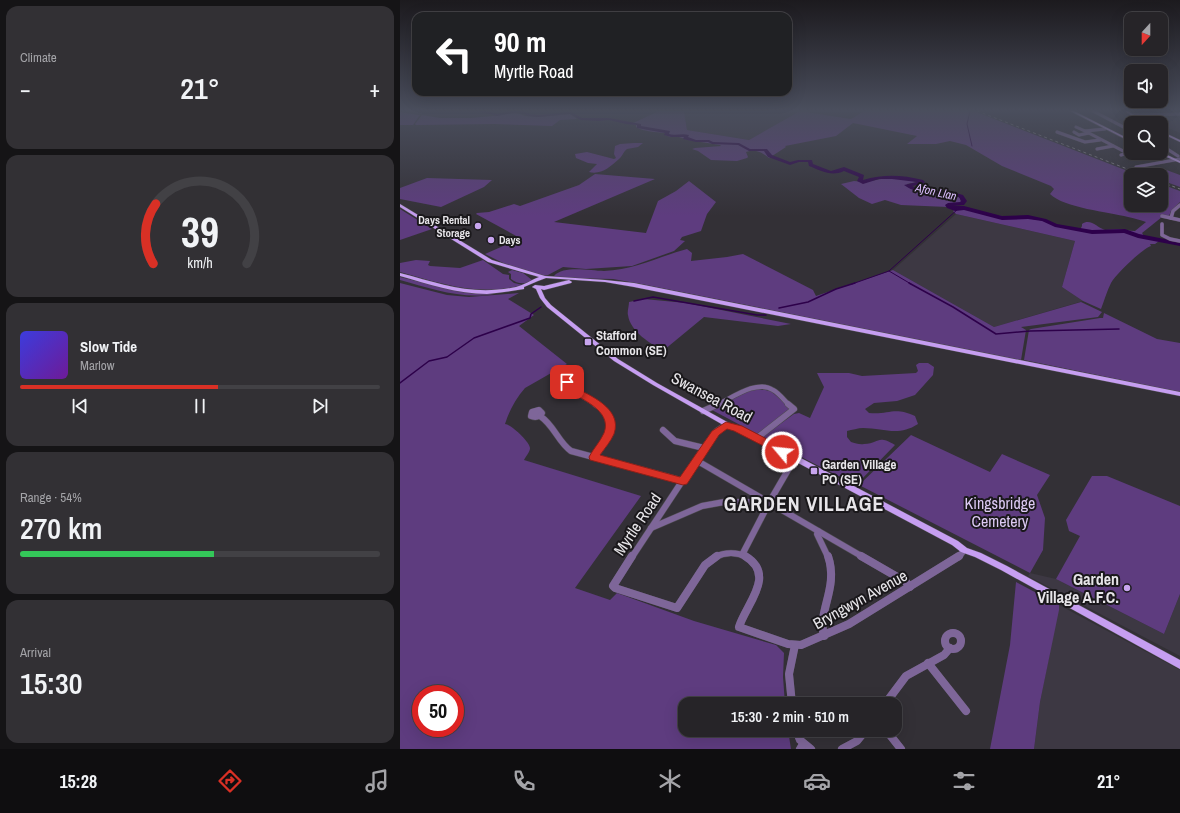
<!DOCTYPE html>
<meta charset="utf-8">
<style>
:root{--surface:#262428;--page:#323034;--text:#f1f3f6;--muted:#a4a4a8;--line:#424145;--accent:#d93025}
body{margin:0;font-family:"Archivo Narrow",sans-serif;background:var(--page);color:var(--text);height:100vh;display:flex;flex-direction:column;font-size:15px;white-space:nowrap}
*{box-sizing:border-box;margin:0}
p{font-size:13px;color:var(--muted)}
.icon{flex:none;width:22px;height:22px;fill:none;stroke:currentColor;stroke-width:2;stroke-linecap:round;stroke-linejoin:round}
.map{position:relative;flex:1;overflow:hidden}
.details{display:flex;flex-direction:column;gap:6px;padding:6px;background:#151416;width:400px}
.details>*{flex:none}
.guide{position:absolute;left:12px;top:12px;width:380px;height:84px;border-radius:12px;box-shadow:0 4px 16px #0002,0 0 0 1px var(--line);background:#202124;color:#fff;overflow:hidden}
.needle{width:26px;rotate:201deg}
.buttons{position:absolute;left:724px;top:12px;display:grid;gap:8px}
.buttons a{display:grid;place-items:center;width:44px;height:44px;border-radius:8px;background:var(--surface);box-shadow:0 4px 16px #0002,0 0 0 1px var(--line);font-size:20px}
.speed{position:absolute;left:12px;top:685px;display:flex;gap:8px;font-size:20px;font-weight:700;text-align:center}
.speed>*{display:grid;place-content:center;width:52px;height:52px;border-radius:50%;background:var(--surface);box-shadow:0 4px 16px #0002,0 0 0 1px var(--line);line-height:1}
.speed .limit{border:6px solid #d22;background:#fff;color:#111}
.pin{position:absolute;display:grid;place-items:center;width:34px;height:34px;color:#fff;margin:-17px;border-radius:8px;box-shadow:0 2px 6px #0006}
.me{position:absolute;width:44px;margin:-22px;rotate:298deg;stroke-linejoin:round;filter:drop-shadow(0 0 3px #0008)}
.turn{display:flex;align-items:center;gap:14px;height:84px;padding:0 16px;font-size:18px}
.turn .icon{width:52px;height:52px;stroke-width:2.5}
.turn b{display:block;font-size:28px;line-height:34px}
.big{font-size:30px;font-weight:600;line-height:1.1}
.details .widget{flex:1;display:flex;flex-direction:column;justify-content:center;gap:6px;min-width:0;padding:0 14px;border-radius:12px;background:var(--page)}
.details .dial{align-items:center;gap:0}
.dial svg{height:104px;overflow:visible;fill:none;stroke:var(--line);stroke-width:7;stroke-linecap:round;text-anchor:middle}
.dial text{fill:var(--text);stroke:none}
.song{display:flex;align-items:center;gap:12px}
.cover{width:48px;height:48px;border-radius:6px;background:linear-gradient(135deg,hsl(240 70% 55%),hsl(280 70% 35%))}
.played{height:4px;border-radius:2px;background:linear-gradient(90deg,var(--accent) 55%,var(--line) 55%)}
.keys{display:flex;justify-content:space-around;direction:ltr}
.heat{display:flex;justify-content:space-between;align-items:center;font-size:22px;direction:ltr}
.charge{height:6px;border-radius:3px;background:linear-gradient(90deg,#34c759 54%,var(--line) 0)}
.trip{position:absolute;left:278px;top:697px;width:224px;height:40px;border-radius:12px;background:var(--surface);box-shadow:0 4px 16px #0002,0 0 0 1px var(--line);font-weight:600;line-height:40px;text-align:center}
.tabs{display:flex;height:64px;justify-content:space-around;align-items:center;background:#0f0e10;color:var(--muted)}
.tabs .icon{width:28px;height:28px}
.tabs .current{color:var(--accent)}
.tabs b{font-size:18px;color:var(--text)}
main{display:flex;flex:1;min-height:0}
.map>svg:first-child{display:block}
.built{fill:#3d3843}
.green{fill:#5e3c7f;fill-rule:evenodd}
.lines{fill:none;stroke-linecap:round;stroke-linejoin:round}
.stream-far1{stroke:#2d004a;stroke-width:1}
.stream{stroke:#2d004a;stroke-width:1.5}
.river{fill:#2d004a;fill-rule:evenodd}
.minor-far4-casing{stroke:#504d53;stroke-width:3.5}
.minor-far3-casing{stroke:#504d53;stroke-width:4}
.minor-far2-casing{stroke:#504d53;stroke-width:5.5}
.minor-far1-casing{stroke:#504d53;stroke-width:7}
.minor-casing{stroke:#504d53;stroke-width:8}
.major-casing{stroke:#504d53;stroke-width:1}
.minor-far4{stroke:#7e6699;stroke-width:3}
.minor-far3{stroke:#7e6699;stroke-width:3.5}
.minor-far2{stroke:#7e6699;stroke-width:4.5}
.minor-far1{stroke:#7e6699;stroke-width:6}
.minor{stroke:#7e6699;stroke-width:8}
.major{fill:#c69ef1;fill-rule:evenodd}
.rail{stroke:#858287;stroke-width:1;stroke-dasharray:3 3;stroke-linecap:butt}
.route{fill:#d93025;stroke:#8d1f18}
.poi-dot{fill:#c8a5ef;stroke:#1a181b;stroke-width:1.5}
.labels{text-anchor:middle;stroke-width:4;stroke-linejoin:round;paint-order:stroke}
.far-poi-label{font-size:11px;font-weight:bold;fill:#e7e5e9;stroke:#1a181b;text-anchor:end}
.far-water-label{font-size:12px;font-style:italic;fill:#dabdfc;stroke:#1a181b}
.poi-label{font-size:13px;font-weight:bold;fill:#e7e5e9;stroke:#1a181b;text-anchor:start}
.near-street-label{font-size:16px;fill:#e7e5e9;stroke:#1a181b}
.near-park-label{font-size:16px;fill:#ddcaf4;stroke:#1a181b}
.near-poi-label{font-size:16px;font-weight:bold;fill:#e7e5e9;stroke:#1a181b;text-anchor:end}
.near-district-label{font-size:20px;font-weight:bold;letter-spacing:1px;fill:#e7e5e9;stroke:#1a181b}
</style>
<main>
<section class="details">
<div class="widget"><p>Climate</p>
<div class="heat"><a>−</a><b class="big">21°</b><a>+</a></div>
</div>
<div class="widget dial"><svg viewBox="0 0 100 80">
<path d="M14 69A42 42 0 1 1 86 69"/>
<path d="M14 69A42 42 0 0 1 16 23" stroke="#d93025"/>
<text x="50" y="56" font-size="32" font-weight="700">39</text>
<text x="50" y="72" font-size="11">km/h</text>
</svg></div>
<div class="widget">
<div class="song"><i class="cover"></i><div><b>Slow Tide</b><p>Marlow</p></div></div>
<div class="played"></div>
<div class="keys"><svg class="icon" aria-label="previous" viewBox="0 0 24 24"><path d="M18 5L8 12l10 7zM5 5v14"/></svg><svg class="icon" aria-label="pause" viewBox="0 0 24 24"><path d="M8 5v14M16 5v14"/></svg><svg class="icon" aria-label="next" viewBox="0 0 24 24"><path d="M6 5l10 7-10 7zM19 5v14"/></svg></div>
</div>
<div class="widget"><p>Range · 54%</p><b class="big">270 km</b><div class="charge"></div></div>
<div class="widget"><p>Arrival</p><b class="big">15:30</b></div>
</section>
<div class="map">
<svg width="780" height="749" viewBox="0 0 780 749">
<rect width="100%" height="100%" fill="#333036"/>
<!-- built -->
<g class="built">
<path d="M 284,111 L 464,111 L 451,119 L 400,111 L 349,140 L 287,130 Z"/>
<path d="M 753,117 L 780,118 L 780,133 L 761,125 L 761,123 L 747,119 L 753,119 Z"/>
<path d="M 556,214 L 675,241 L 662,287 L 683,301 L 594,327 L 493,270 Z"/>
<path d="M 630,573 L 656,579 L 764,634 L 780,594 L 780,656 L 628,576 Z"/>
<path d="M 659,605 L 780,670 L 780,749 L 634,749 L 640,702 Z"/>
</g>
<!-- green -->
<g class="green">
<path d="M 259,111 L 284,111 L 287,130 L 349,140 L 400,111 L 451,119 L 464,111 L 574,111 L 738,175 L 731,175 L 731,205 L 761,205 L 761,184 L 780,191 L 780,202 L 771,211 L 769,216 L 762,217 L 742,233 L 744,236 L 762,239 L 755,244 L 750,244 L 751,246 C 742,249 716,274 711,283 C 707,291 704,301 701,309 L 683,301 L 662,287 L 675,241 L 556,214 L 553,211 L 557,208 C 569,208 581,212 593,215 C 608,217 624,217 639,220 C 654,223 664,232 681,228 L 682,226 L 682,224 C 691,218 697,228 705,230 C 710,230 714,229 719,229 C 724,229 729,231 735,231 L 746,222 C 740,220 734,218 728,217 C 709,212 664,208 650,194 L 654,189 L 651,186 L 602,166 L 566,145 L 550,141 L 536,144 L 507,144 L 517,136 L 453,123 L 436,136 L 385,146 L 386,147 L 369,158 C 361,152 356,149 346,152 L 348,157 L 347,158 L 337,161 L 311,160 L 298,151 L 292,149 L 295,148 L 321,146 L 320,145 L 288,140 L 279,137 L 270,137 L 265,135 L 265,133 C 255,132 245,132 236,127 L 236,125 L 231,124 Z"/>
<path d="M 0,112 L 19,115 L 20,115 L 13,125 L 0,125 Z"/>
<path d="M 114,112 L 125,116 L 138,117 L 170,114 L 177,119 L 160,120 L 152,126 L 94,124 L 16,125 L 15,124 L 22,115 L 40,118 L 72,118 L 102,115 Z"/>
<path d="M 234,143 L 243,143 L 238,147 L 227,149 C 223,152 222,157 219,159 C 210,167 201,175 189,172 L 197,164 L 188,163 L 176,158 L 175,154 L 187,152 L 214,159 L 216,158 L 214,154 L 215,146 L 220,144 Z"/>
<path d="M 761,168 L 780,175 L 780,187 L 761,180 L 761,175 L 749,175 L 741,172 Z"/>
<path d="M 195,174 L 255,179 L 154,222 L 246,233 L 258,201 L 276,191 L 289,181 L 316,202 L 307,214 L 301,231 L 282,237 L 280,240 L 285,241 L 274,251 L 232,266 L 186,269 L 163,267 L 148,275 L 144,276 L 105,264 L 85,254 L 119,239 L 118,237 L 76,214 L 77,213 L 89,212 L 114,204 L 120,206 L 179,185 Z"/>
<path d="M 492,177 L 517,182 L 507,184 L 508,187 C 525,197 546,189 560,198 L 561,202 L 559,204 L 546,204 L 548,207 L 501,205 L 485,200 L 472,204 L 459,198 L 441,184 L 454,181 L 465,182 Z"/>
<path d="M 27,178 L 92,180 L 84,187 L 41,207 L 0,199 L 0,188 Z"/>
<path d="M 0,209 L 32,229 L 0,240 Z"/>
<path d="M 287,249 L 292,253 L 291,261 L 327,257 L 343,254 L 413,290 L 416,296 L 493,270 L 594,327 L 681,302 L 702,312 L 698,317 L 621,327 L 626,330 L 621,360 L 241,284 L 213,279 L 162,278 L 154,276 C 164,265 190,271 204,271 C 234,270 258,257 287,249 Z"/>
<path d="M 16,260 L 30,261 L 28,265 L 30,266 L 60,268 L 83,260 L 103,274 L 109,275 L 109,279 L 114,283 L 123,285 C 79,297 43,284 0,272 L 0,263 Z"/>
<path d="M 112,270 L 123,273 L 132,280 C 126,285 117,284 111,279 L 111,274 L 108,272 Z"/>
<path d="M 0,277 L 57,291 L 94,294 C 63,300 29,288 0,280 Z"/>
<path d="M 0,283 L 47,295 L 69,297 L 119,293 L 108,299 L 134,315 L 119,326 L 167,364 L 125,388 C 116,398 109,411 105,424 C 111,424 130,442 130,448 C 130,452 126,456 124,460 L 241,496 L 175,588 L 210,600 L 217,593 L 294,621 L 376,645 L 384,653 L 383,677 L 385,704 L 285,704 L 285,730 L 388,730 L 391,749 L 0,749 ZM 21,694 L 55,694 L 55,728 L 21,728 Z"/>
<path d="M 244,299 L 286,303 L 391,324 L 378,326 L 304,317 L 264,350 C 251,345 230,331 228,315 C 227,312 229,306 229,302 Z"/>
<path d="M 704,313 L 757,339 L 780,343 L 780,392 L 624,360 L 629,330 L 631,329 L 700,318 L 703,318 Z"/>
<path d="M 519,363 L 528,363 L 534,367 L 533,375 L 515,395 L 497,401 L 474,403 L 465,409 L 469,413 C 489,415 494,406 515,416 L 518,424 C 498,437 484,428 463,428 C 458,428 452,430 447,431 L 447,437 L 451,442 C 455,443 460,445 464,444 C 480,444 476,434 495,445 L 456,485 L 362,437 L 394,414 L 399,413 L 410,418 L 424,387 L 417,373 L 449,373 L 462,376 L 516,373 L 518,371 L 516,365 Z"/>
<path d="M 358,389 L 371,391 L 391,409 L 359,435 L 312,410 L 312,409 L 349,391 Z"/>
<path d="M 511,435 L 590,472 L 602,454 L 650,475 L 637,495 L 645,518 L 643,550 L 630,573 L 459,485 Z"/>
<path d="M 692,476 L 707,476 L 780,506 L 780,594 L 764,634 L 656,579 L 680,536 L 669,531 L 666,520 Z"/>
<path d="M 616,582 L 659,605 L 659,610 L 640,702 L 634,749 L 590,749 L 610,645 Z"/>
</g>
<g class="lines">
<!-- stream-far1 -->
<g class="stream-far1">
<path d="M 570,111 L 567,124 L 572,146"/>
<path d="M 489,271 L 511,284"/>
<path d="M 452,284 L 489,271 L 558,209"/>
</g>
<!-- stream -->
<g class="stream">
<path d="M 509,283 L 553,307 L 596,334 L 630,331 L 719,329"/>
<path d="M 234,301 L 253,297 L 357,315 L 366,315"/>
<path d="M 379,308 L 408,302 L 436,289 L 455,283"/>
<path d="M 0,383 L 29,361 L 47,357 L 74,338 L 130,318 L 131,314 L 141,307"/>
</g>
<!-- river -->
<path class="river" d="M 77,111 L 84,111 L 97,114 L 112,111 L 122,111 L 130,114 L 138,115 L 171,112 L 182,118 L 209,118 L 241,124 L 241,126 L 270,131 L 269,134 C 275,136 282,133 289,135 L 288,137 L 296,140 L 309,140 L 313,142 L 339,143 L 350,149 L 367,149 L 372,155 L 390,162 L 398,160 L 412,160 L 413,164 L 431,171 L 444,167 L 464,175 L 463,180 C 484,174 502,175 523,180 L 525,182 L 523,184 L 512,186 C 528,194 547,189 563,195 L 567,201 L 564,205 L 553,206 L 564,206 L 602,216 L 628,215 L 646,219 L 657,224 L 692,230 L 725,229 L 739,234 L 780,242 L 780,246 L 738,238 L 724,233 L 692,234 L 655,227 L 642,221 L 628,219 L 602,220 L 564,210 L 555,211 L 547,208 L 545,205 L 548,203 L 560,202 L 561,201 L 559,197 C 541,191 520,197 504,185 L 517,182 L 492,179 L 479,179 L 463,184 L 457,181 L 459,177 L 444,171 C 431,177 422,171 409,166 L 408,162 L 399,162 L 390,165 L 368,157 L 364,151 L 349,151 L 338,145 L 312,144 L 308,142 L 296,142 L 283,139 L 284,137 L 271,137 L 264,135 L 265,133 L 237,128 L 237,125 L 226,124 L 209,120 L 198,121 L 181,120 L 170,114 L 138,117 L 129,116 L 118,112 L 97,116 Z"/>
<!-- minor-far4 casing -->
<g class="minor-far4-casing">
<g id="minor-far4">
<path d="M 693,111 L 731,131"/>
<path d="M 732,115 L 780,114"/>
<path d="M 676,127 L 685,131"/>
<path d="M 705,129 L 685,131 L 727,153"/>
<path d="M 657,132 L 685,142 L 700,140"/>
<path d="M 674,132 L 679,135 L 689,133"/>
<path d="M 761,145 L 778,156"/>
<path d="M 697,149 L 713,146"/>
<path d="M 721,155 L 731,152"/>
<path d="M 736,167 L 780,159"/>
</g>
</g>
<!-- minor-far3 casing -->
<g class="minor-far3-casing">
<g id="minor-far3">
<path d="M 762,216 L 780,220"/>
<path d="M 771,218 L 773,211 L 780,205"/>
<path d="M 762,224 L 762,235 L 770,239 L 780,241"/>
</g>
</g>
<!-- minor-far2 casing -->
<g class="minor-far2-casing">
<g id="minor-far2">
<path d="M 165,382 L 169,383 L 168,386 L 163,388 L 160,387 L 159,384 Z"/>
<path d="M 167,387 L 197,405"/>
<path d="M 317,405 C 332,398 357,379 373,390 C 379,393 384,400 389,405"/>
</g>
</g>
<!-- minor-far1 casing -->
<g class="minor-far1-casing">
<g id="minor-far1">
<path d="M 139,410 L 142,413 C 139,417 136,418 131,416 L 132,412 Z"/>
<path d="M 303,411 L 319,404"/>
<path d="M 140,416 C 154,425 158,442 171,451 L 283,481"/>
<path d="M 263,430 L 275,441 L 304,448"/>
<path d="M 357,438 L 394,409 L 388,404"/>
<path d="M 194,457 C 209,440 220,418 195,404"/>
<path d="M 295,462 L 301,463 L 463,557"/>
<path d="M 251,528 L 302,506 L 324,502 L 352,502 L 361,499"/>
<path d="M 418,531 L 417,534 L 428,557"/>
<path d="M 342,555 L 370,501 L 395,458"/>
<path d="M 232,557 L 304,448 L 317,431 L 326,425"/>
<path d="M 315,557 C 325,552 337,552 347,557"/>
<path d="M 559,557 L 564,550"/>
</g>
</g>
<!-- minor casing -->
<g class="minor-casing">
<g id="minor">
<path d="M 232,556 L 213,586 L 215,588 L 277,608 L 305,565 L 317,556"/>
<path d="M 345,556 C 377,575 346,604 339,627 L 388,644 L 401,645 L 449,624 L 559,556"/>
<path d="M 461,556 L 506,582 L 510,587"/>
<circle cx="553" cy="641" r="8"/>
<path d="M 424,636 C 417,611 439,588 428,556"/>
<path d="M 528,663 L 566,711"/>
<path d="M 392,704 L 389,674 L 395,645"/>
<path d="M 485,704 L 506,676 L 544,655 L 550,648"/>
<path d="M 396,730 L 400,740 L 411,749"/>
<path d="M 486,730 L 501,749"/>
<path d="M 400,749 L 403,744"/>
<path d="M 442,749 L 457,741 L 466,730"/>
</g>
</g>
<!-- major casing -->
<g class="major-casing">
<g id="major">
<path d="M 670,111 L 674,111 L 731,140 L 731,142 Z"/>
<path d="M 725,111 L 728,111 L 746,123 L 742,123 Z"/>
<path d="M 761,131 L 780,140 L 780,142 L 761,133 Z"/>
<path d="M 761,152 L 780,161 L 780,163 L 760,154 L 759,153 L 761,153 Z"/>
<path d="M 0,204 L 92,260 L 145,276 L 205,280 L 234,283 L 780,392 L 780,396 L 234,287 L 205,282 L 146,278 L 138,281 L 124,287 L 124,289 C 112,291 99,293 87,294 C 58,294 28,284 0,276 L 0,273 C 42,284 72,296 116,287 C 124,285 131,280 139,277 L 88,262 L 0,207 Z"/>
<path d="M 169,280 L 172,282 L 171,283 L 144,290 L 141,289 L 145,298 L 151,305 L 218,359 L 257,383 L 329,423 L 359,436 L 558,541 L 567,548 L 581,553 L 607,566 L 780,660 L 780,669 L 601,570 L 575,557 L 561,552 L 552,545 L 355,440 L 325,426 L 253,385 L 214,361 L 147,307 L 140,298 L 136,289 L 132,287 L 135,285 L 144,286 Z"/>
</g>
</g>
<!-- minor-far4 -->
<use href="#minor-far4" class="minor-far4"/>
<!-- minor-far3 -->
<use href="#minor-far3" class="minor-far3"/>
<!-- minor-far2 -->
<use href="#minor-far2" class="minor-far2"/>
<!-- minor-far1 -->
<use href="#minor-far1" class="minor-far1"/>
<!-- minor -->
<use href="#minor" class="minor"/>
<!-- major -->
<use href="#major" class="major"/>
<!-- rail -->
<g class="rail">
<path d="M 577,111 L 743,175"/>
<path d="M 761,182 L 780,189"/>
</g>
</g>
<!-- sky -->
<linearGradient id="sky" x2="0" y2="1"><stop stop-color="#1c1a1e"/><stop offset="0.51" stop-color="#4a4e5d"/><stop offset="1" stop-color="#4a4e5d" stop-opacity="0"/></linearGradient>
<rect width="780" height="216" fill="url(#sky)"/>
<!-- route -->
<path class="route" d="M 167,379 L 174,383 L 172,386 C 189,395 223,408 214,434 C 211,441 205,448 200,455 L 280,477 L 312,431 L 326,422 L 342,426 L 386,449 L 387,452 L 386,454 L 379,454 L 334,431 L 327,429 L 319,435 L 287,484 L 283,485 L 190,460 L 189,457 C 193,449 200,442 204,433 C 213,410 179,398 164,389 L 162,387 L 164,384 L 162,382 Z"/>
<!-- markers -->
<g class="poi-dot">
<circle cx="78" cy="226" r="4"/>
<circle cx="91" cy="240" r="4"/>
<rect x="184" y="338" width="8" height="8" rx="2"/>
<rect x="410" y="467" width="8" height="8" rx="2"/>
<circle cx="727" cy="588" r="4"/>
</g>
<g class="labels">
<!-- far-poi labels -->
<g class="far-poi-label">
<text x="70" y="224">Days Rental<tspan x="70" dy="13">Storage</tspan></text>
<text x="99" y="244" text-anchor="start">Days</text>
</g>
<!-- far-water labels -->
<g class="far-water-label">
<text transform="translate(536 192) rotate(13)" y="4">Afon Llan</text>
</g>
<!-- poi labels -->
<g class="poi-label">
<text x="196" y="340">Stafford<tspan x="196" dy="15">Common (SE)</tspan></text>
<text x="422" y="469">Garden Village<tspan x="422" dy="15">PO (SE)</tspan></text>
</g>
<!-- near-street labels -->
<g class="near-street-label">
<text transform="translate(312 397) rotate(28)" y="6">Swansea Road</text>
<text transform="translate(237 524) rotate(-56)" y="6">Myrtle Road</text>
<text transform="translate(460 599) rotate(-29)" y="6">Bryngwyn Avenue</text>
</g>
<!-- near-park labels -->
<g class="near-park-label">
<text x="600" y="509">Kingsbridge<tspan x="600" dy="18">Cemetery</tspan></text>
</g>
<!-- near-poi labels -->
<g class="near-poi-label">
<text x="719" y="585">Garden<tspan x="719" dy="18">Village A.F.C.</tspan></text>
</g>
<!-- near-district labels -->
<g class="near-district-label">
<text x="404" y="511">GARDEN VILLAGE</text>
</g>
</g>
</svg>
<div class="buttons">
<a><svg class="needle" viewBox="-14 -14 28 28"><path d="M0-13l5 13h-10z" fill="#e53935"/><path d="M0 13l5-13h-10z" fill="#a4a4a8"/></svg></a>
<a><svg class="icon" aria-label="sound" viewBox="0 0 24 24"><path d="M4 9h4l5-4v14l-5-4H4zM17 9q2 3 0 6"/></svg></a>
<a><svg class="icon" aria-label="search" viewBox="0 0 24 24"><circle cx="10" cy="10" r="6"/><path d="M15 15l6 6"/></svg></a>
<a><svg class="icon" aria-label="layers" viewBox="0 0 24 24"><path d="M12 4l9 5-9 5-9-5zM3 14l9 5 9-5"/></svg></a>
</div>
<div class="speed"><div class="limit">50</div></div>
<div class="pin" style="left:167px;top:382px;background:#d93025"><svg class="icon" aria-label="arrive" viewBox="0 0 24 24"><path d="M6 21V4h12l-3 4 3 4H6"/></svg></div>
<svg class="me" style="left:382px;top:452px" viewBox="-20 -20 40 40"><circle r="17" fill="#d93025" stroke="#fff" stroke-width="3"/><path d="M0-11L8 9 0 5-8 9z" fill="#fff"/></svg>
<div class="trip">15:30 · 2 min · 510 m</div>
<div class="guide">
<div class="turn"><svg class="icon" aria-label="left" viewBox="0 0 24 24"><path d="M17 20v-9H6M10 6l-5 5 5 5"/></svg><div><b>90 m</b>Myrtle Road</div></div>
</div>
</div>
</main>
<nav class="tabs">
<b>15:28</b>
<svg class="icon current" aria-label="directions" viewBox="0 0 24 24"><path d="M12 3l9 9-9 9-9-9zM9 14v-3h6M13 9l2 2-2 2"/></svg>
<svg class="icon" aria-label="music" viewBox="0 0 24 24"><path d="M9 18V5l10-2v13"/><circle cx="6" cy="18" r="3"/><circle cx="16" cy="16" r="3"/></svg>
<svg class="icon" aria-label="phone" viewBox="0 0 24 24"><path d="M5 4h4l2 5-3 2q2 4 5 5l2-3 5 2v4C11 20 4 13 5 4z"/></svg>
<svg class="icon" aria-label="climate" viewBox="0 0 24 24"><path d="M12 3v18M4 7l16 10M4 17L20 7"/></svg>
<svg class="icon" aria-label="car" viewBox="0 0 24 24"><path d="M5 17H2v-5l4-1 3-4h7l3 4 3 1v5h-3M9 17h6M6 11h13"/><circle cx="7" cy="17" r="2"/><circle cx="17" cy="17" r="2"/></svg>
<svg class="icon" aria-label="filters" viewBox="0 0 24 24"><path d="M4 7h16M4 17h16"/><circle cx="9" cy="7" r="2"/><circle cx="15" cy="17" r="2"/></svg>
<b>21°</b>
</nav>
